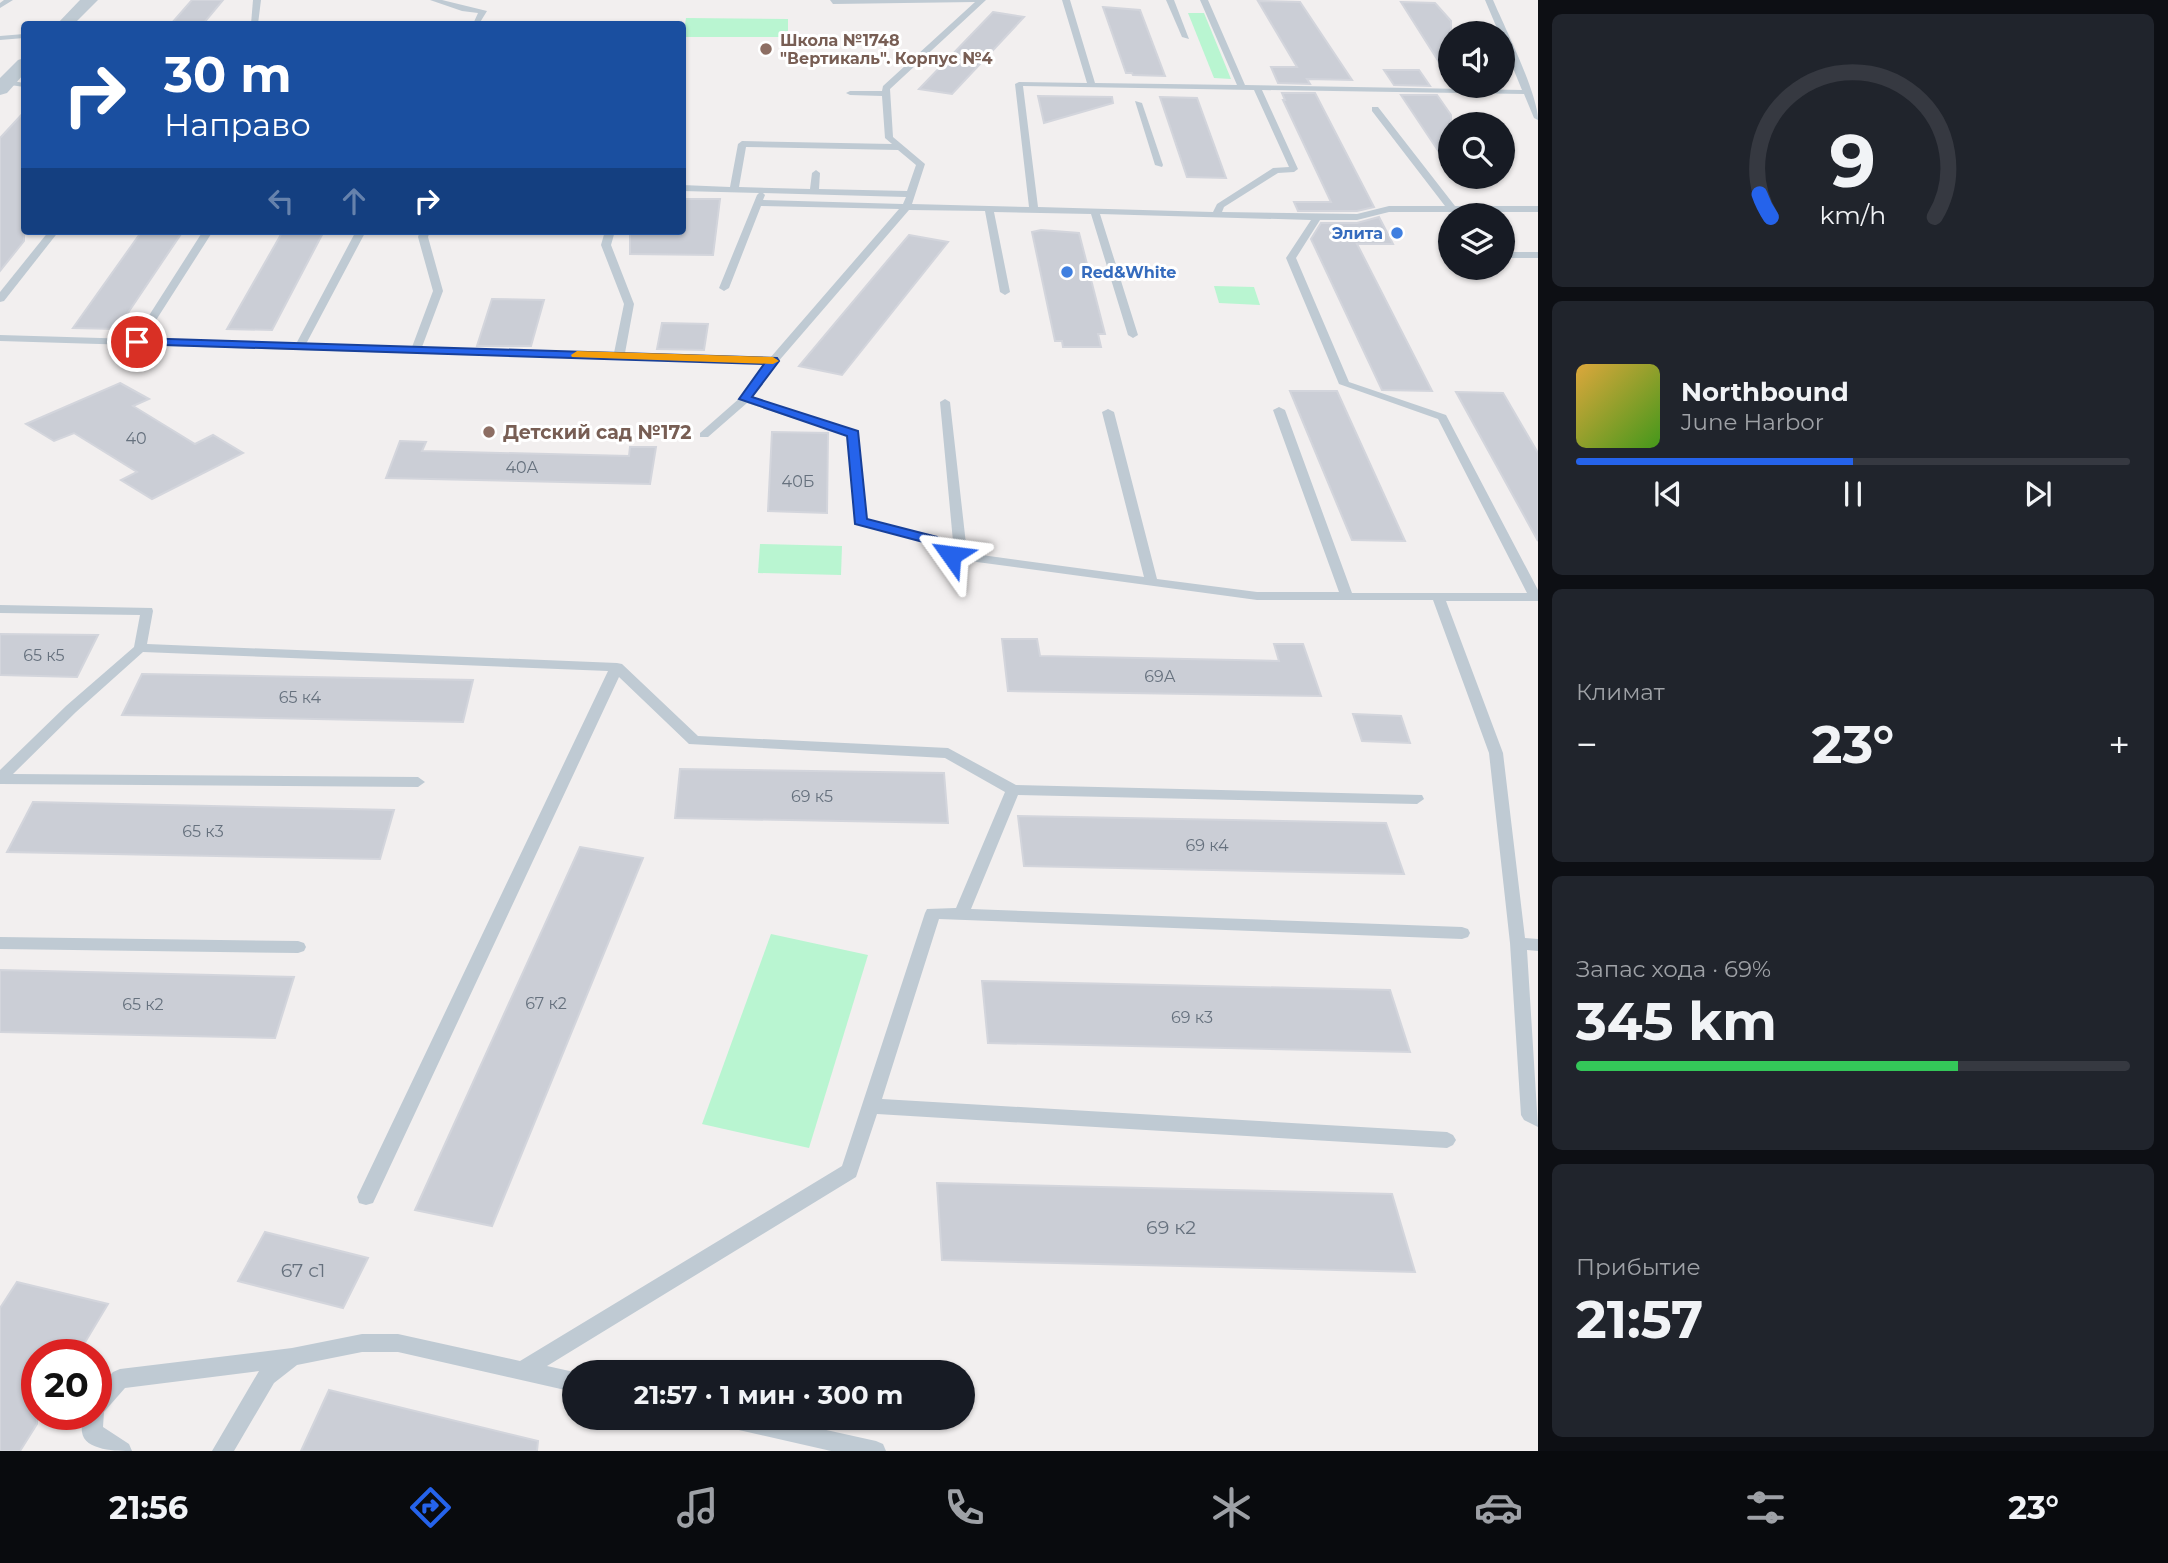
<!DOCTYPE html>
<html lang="ru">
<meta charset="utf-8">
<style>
:root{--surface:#171b24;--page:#20242c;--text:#f1f3f6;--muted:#9ea1a6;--line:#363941;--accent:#2563eb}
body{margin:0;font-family:Montserrat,sans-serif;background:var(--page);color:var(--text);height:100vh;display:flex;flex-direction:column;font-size:26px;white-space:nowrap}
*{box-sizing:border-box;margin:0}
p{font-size:23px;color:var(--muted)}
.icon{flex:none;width:38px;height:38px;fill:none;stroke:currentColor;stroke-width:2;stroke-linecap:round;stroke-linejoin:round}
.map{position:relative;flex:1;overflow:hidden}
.side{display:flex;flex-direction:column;gap:14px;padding:14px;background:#0d0f14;width:630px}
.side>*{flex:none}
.guide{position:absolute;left:21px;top:21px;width:665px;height:214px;border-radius:7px;box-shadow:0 2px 5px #0004;background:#1a4fa0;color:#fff;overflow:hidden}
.tools{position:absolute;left:1438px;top:21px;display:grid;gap:14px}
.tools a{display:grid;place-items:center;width:77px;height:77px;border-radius:50%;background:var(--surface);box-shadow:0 2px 5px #0004;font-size:35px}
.speed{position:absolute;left:21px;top:1339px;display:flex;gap:14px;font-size:35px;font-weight:700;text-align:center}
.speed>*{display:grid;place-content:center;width:91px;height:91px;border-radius:50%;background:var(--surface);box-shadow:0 2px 5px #0004;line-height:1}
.speed .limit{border:10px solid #d22;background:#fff;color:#111}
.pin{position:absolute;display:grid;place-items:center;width:60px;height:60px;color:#fff;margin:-30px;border:4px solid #fff;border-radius:50%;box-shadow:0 2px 7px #0007}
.me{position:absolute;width:77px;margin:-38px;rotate:301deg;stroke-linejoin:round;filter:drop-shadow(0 0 5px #0008)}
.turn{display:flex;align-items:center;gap:24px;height:147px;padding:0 28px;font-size:32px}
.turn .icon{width:91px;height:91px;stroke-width:2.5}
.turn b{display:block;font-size:49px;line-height:60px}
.lanes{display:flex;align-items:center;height:66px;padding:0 28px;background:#0003;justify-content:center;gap:35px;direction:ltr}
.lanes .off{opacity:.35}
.big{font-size:52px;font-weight:700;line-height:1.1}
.side .card{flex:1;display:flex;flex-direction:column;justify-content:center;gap:10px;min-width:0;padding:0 24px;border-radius:10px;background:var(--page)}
.side .dial{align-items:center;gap:0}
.dial svg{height:182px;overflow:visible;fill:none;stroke:var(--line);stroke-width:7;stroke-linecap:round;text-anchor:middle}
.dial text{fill:var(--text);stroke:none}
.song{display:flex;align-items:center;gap:21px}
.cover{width:84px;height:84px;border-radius:10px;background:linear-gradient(135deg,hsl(40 70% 55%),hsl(100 70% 35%))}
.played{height:7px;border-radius:4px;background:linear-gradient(90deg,var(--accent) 50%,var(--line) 50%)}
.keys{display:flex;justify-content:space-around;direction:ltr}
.heat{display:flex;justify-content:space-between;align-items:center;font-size:38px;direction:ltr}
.charge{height:10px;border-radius:5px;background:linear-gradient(90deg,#34c759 69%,var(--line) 0)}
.trip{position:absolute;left:562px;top:1360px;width:413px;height:70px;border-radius:35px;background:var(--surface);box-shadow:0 2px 5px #0004;font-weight:700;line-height:70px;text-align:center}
.dock{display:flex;height:112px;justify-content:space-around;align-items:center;background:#090b0e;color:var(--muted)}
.dock .icon{width:49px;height:49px}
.dock .selected{color:var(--accent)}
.dock b{font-size:32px;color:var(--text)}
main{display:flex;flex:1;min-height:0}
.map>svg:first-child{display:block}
.green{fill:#b9f5d1}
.building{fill:#cbced6;stroke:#d3d5dc;stroke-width:2}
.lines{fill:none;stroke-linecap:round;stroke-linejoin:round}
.service{fill:#bfcad3;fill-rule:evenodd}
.tertiary{fill:#bfcad3;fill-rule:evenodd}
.route{fill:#2563eb;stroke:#184099;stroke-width:2}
.slow{fill:#f59e0b}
.education-dot{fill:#8d6e63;stroke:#fff;stroke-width:2.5}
.shop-dot{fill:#3f7fe0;stroke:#fff;stroke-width:2.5}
.labels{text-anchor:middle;stroke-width:6;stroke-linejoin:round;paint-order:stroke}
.far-education-label{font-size:16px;font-weight:bold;fill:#785e54;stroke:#fff;text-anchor:start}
.far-shop-label{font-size:16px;font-weight:bold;fill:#366cbe;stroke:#fff;text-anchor:end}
.number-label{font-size:16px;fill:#66717e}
.education-label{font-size:19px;font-weight:bold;fill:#785e54;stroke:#fff;text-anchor:start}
.near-number-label{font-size:19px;fill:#66717e}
</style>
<main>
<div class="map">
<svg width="1538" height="1451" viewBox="0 0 1538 1451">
<rect width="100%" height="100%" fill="#f2efef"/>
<!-- green -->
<g class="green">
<path d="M 1188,13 L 1204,13 L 1231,79 L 1214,78 Z"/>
<path d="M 686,18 L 788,19 L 788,37 L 683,37 Z"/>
<path d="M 1214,286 L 1254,287 L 1260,305 L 1219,303 Z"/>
<path d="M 760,544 L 842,546 L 841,575 L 758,573 Z"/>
<path d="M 771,934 L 868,955 L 809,1148 L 702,1124 Z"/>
</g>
<!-- building -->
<g class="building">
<path d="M 192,0 L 223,0 L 203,24 L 171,24 Z"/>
<path d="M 1258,1 L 1300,2 L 1352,80 L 1307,79 L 1310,84 L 1278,83 L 1271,67 L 1297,67 Z"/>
<path d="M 1401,2 L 1435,3 L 1451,21 L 1451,81 Z"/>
<path d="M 1103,7 L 1140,10 L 1165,76 L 1133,75 L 1132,73 L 1126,73 Z"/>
<path d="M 993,12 L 1024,17 L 952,94 L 919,89 Z"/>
<path d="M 1384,70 L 1419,70 L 1430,86 L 1394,85 Z"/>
<path d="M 1282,93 L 1315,93 L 1374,207 L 1357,211 L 1298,211 L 1294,202 L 1331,202 L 1283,100 L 1285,100 Z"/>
<path d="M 1401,95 L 1437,95 L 1451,115 L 1451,170 Z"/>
<path d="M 1038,96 L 1112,97 L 1113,103 L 1044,123 Z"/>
<path d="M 1160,97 L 1197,98 L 1226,178 L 1187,177 Z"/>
<path d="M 24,112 L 24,241 L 0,271 L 0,138 Z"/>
<path d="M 682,199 L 720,199 L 713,255 L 630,254 L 630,231 L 682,231 Z"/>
<path d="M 1379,217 L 1393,244 L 1357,244 L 1432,391 L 1382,390 L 1311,239 L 1321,223 L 1357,223 Z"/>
<path d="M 1041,230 L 1079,233 L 1105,334 L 1098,334 L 1101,347 L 1063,347 L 1062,341 L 1055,341 L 1032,232 Z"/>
<path d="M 142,231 L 183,231 L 117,329 L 73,328 Z"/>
<path d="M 283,231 L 324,231 L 272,330 L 227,329 Z"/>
<path d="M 909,235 L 948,242 L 842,375 L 799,366 Z"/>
<path d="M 492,299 L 544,300 L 531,346 L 477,346 Z"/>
<path d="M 662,323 L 708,324 L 704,350 L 657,349 Z"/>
<path d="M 120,383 L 149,399 L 133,406 L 195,444 L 213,435 L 243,453 L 152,499 L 121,480 L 137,472 L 74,433 L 54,441 L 26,424 Z"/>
<path d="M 1290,391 L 1337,391 L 1405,541 L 1352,540 Z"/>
<path d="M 1456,392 L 1503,393 L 1538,453 L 1538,541 Z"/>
<path d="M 772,432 L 828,433 L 827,513 L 768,511 Z"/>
<path d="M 400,441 L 426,442 L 422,451 L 629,456 L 630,447 L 656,447 L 650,484 L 386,478 Z"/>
<path d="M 0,634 L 98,635 L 77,677 L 0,675 Z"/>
<path d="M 1002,639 L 1037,639 L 1040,656 L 1279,661 L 1274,644 L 1303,644 L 1321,696 L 1008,691 Z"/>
<path d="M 142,674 L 473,680 L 463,722 L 122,715 Z"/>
<path d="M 1353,714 L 1401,716 L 1410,743 L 1362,741 Z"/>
<path d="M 680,769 L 944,773 L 948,823 L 675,818 Z"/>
<path d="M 33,802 L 394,810 L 380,859 L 7,852 Z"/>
<path d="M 1018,816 L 1386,823 L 1404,874 L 1024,866 Z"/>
<path d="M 580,847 L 643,858 L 492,1226 L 415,1210 Z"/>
<path d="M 0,970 L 294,977 L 275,1038 L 0,1032 Z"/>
<path d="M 982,981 L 1390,990 L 1410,1052 L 988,1043 Z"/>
<path d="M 937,1183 L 1392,1194 L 1415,1272 L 942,1260 Z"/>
<path d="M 265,1232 L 368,1258 L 343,1308 L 238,1281 Z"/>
<path d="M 17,1282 L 108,1304 L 78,1354 L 37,1354 L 37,1424 L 20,1451 L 0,1451 L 0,1308 Z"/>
<path d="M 329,1390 L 538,1441 L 537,1451 L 301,1451 Z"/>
</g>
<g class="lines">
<!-- service -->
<g class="service">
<path d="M 4,0 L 13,0 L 0,8 L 0,3 Z"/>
<path d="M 253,0 L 261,0 L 258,24 L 251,24 Z"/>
<path d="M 430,0 L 442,0 L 487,11 L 479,24 L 473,24 L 478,13 L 462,11 Z"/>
<path d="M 830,0 L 986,0 L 890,89 L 893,137 L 925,164 L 912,204 L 1029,207 L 1015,84 L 1019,82 L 1087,83 L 1062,0 L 1070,0 L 1095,83 L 1237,85 L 1200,0 L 1208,0 L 1245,85 L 1522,90 L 1503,44 L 1503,33 L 1499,33 L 1485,0 L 1493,0 C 1505,28 1538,94 1538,120 L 1534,118 L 1524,94 L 1262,90 L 1298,169 L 1294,172 L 1278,173 L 1224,207 L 1222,212 L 1357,214 L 1389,206 L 1445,206 L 1372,111 L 1372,107 L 1378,107 L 1455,206 L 1538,206 L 1538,212 L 1389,212 L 1357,220 L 1320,220 L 1296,258 L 1349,382 L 1446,415 L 1538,590 L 1538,601 L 1446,601 L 1503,753 L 1525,938 L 1538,939 L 1538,951 L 1527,950 L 1538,1127 L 1524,1120 L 1521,1115 L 1510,943 L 1489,753 L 1433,600 L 1257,600 L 947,558 L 928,543 L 856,524 L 848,436 L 747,403 L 708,437 L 700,437 L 700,433 L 741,397 L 765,364 L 0,341 L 0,335 L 134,339 L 203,231 L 213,231 L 144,339 L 296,344 L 356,231 L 366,231 L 306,344 L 412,347 L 433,291 L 418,237 L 420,231 L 430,231 L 428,237 L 443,291 L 422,347 L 614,353 L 624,304 L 601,245 L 605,231 L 615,231 L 611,245 L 634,304 L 625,353 L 770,358 L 899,209 L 761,206 L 729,288 L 724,291 L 719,288 L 757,195 L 759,193 L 682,191 L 682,185 L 730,187 L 738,144 L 742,141 L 892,144 L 885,138 L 882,96 L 850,95 L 846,93 L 850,91 L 882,91 L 883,86 L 975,2 L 833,4 ZM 1023,86 L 1254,90 L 1289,167 L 1273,168 L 1217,204 L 1213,212 L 1038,207 ZM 746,147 L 898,150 L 916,165 L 907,191 L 819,189 L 820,173 L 816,170 L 812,173 L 810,189 L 739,187 ZM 763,193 L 906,197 L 903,204 L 763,200 L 765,195 ZM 909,210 L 985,211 L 1000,292 L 1005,295 L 1010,292 L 994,212 L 1091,214 L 1128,335 L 1133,338 L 1138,335 L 1100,214 L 1311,220 L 1286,258 L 1339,384 L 1438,419 L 1527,593 L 1352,593 L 1285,410 L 1279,407 L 1273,410 L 1339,592 L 1257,592 L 1157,579 L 1114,412 L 1108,409 L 1102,412 L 1144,577 L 967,553 L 950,402 L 945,399 L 940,402 L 954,552 L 936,537 L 866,519 L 857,432 L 752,398 L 777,363 Z"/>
<path d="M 1166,0 L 1174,0 L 1189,39 L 1182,37 Z"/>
<path d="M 24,34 L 24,38 L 0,40 L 0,36 Z"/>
<path d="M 7,80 L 24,83 L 24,87 L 4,84 L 3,82 Z"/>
<path d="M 1135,101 L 1142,103 L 1163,165 L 1162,167 L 1155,165 Z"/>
<path d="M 49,231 L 59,231 L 4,301 L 0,302 L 0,292 Z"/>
<path d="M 1445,252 L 1451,252 L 1451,258 L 1442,257 L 1442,253 Z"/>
<rect x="1503" y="252" width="35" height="6"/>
<path d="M 0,605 L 152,608 L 153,611 L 147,644 L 617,663 L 622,664 L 698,736 L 948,748 L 1016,785 L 1422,795 L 1424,799 L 1417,804 L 1018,795 L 971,909 L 1462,927 L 1468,929 L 1470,933 L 1468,937 L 1462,939 L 939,919 L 882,1099 L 1447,1132 L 1453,1135 L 1456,1140 L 1453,1145 L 1447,1148 L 877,1114 L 856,1177 L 547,1366 L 574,1372 L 574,1392 L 398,1352 L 362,1352 L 297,1365 L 274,1383 L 234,1451 L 212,1451 L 259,1371 L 125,1388 L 104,1412 L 103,1427 L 129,1444 L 132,1451 C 118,1451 84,1451 82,1432 C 81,1427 83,1419 84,1414 L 96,1414 L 96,1391 L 113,1372 L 120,1369 L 292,1348 L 362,1334 L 398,1334 L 520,1361 L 842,1166 L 925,913 L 927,909 L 956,908 L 1005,792 L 945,758 L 689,744 L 619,677 L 373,1203 L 366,1205 L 359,1203 L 357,1197 L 608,671 L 143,652 L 76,712 L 13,774 L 418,777 L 425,782 L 418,787 L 0,784 L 0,770 L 66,706 L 134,647 L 140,615 L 0,613 Z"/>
<path d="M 0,937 L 298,941 L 304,943 L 306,947 L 304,951 L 298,953 L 0,949 Z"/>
<path d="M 720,1418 L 772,1418 L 876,1441 L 883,1444 L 886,1451 L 831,1451 L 730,1428 L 723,1425 Z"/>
</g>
<!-- tertiary -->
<g class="tertiary">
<path d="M 80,0 L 98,0 L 74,24 L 57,24 Z"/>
<path d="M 24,58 L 24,74 L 7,93 L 0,95 L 0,78 L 18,60 Z"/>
</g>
</g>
<!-- route -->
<path class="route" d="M 137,338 L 777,358 L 779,361 L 752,397 L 858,431 L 867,519 L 937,537 L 958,555 L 951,559 L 927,543 L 855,524 L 847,436 L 739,399 L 764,364 L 133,344 L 131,342 Z"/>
<!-- slow -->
<path class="slow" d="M 577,351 L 773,357 L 779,361 L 773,364 L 572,357 L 571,355 Z"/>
<!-- markers -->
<g class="education-dot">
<circle cx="766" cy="49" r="7"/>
<circle cx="489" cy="432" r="7"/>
</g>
<g class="shop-dot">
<circle cx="1397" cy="233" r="7"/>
<circle cx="1067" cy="272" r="7"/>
</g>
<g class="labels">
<!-- far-education labels -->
<g class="far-education-label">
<text x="780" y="46">Школа №1748<tspan x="780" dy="18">"Вертикаль". Корпус №4</tspan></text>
</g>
<!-- far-shop labels -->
<g class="far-shop-label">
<text x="1383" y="239">Элита</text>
<text x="1081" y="278" text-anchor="start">Red&amp;White</text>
</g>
<!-- number labels -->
<g class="number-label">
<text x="136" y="444">40</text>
<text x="522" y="473">40А</text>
<text x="798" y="487">40Б</text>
<text x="44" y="661">65 к5</text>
<text x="1160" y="682">69А</text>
<text x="300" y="703">65 к4</text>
<text x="812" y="802">69 к5</text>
<text x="203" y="837">65 к3</text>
<text x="1207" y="851">69 к4</text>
<text x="546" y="1009">67 к2</text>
<text x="143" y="1010">65 к2</text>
<text x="1192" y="1023">69 к3</text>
</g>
<!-- education labels -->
<g class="education-label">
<text x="503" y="439">Детский сад №172</text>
</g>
<!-- near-number labels -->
<g class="near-number-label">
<text x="1171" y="1234">69 к2</text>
<text x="303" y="1277">67 с1</text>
</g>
</g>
</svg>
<div class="tools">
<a><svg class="icon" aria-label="sound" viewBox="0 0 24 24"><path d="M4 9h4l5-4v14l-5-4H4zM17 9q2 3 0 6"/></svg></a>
<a><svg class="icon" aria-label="search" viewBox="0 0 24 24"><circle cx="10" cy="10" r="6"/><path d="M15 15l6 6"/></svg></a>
<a><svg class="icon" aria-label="layers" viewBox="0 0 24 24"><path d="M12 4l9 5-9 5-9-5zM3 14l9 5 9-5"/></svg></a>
</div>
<div class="speed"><div class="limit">20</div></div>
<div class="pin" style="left:137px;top:342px;background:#d93025"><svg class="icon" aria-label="arrive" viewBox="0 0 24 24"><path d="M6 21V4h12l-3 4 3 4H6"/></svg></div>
<svg class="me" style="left:951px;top:555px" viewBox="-20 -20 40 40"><path d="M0-17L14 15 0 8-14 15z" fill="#2563eb" stroke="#fff" stroke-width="4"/></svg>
<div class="trip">21:57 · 1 мин · 300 m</div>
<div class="guide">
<div class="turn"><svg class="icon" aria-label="right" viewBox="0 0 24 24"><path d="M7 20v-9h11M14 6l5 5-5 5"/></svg><div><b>30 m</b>Направо</div></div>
<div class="lanes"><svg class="icon off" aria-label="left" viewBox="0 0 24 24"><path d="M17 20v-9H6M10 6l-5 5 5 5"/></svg><svg class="icon off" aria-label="ahead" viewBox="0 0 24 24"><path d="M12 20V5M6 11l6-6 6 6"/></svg><svg class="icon" aria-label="right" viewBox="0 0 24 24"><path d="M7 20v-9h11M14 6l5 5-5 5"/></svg></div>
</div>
</div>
<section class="side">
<div class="card dial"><svg viewBox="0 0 100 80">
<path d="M14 69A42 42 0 1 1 86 69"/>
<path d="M14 69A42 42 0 0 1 9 59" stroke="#2563eb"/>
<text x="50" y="56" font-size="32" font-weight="700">9</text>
<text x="50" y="72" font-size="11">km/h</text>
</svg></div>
<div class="card">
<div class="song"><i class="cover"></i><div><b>Northbound</b><p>June Harbor</p></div></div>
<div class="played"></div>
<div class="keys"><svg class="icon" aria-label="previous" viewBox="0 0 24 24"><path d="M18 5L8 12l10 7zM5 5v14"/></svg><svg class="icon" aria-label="pause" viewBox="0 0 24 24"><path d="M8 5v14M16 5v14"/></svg><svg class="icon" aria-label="next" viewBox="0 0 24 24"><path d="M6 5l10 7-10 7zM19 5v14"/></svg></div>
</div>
<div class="card"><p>Климат</p>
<div class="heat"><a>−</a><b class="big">23°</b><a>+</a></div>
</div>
<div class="card"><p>Запас хода · 69%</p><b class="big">345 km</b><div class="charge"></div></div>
<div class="card"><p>Прибытие</p><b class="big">21:57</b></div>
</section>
</main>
<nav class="dock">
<b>21:56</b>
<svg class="icon selected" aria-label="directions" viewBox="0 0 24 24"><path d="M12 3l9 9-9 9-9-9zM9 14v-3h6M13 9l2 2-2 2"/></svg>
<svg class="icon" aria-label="music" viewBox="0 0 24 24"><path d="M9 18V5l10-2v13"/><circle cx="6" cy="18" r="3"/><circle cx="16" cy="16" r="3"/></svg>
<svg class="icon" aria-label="phone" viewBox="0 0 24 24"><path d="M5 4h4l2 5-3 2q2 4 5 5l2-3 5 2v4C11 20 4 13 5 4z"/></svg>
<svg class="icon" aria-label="climate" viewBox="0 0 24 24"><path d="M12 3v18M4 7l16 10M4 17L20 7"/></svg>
<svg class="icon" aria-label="car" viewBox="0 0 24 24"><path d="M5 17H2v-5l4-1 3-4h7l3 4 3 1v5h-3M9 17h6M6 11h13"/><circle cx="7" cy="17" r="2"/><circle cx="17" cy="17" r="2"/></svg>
<svg class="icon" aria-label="filters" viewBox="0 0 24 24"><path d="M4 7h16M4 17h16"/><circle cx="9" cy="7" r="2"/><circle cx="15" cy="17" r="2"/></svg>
<b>23°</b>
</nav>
